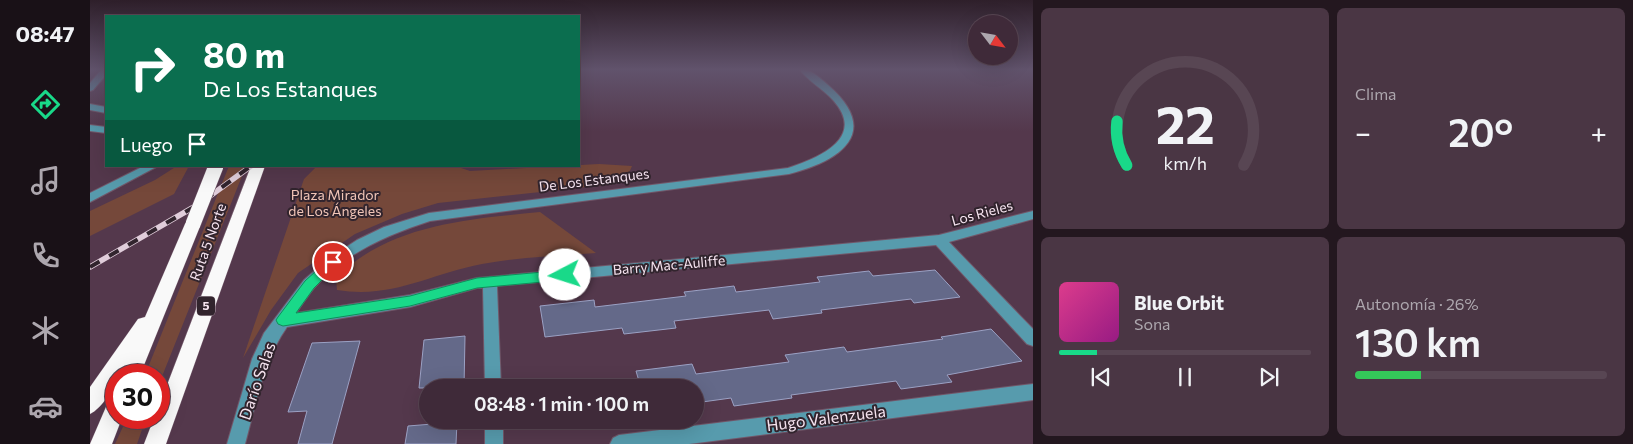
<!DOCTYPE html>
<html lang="es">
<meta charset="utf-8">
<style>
:root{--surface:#3f2a39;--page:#4a3644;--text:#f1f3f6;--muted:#ada7ae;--line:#584653;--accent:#19d989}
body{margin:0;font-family:Commissioner,sans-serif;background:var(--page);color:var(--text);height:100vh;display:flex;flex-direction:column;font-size:19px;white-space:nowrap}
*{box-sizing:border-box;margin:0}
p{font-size:16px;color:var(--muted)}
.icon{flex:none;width:28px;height:28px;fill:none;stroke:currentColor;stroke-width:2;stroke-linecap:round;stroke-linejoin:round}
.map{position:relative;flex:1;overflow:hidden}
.panel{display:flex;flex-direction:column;gap:8px;padding:8px;background:#23171f;width:600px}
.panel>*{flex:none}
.guide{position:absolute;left:15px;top:15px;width:475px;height:152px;border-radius:0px;box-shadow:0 5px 20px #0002,0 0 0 1px var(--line);background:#0b6e4f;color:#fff;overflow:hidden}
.needle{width:32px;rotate:121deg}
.tools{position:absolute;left:878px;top:15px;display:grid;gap:10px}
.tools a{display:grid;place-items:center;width:50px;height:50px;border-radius:50%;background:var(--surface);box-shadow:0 5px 20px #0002,0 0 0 1px var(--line);font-size:25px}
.speed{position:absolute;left:15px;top:364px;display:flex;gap:10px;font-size:25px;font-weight:700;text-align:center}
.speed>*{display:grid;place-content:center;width:65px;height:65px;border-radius:50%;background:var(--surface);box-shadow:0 5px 20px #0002,0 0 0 1px var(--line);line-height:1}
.speed .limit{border:8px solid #d22;background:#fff;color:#111}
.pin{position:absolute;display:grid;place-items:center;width:42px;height:42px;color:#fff;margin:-21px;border:2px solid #fff;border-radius:50%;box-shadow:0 1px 5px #0007}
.me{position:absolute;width:55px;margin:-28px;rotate:265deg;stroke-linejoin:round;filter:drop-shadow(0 0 4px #0008)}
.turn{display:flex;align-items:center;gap:18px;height:105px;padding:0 15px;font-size:22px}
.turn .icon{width:65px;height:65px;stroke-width:2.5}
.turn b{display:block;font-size:35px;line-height:42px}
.then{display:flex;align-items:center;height:48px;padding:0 15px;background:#0003;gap:10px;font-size:19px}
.big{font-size:38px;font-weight:600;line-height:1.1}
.panel .widget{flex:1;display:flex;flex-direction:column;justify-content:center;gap:8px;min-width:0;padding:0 18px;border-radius:8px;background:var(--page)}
.panel .dial{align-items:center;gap:0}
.dial svg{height:130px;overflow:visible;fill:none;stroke:var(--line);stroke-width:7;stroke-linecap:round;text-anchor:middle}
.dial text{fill:var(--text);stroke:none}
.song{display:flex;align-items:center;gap:15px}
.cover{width:60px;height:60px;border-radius:8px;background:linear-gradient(135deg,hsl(330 70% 55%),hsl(310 70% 35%))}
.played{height:5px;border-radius:2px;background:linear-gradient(90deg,var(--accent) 15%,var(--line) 15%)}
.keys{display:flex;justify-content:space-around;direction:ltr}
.heat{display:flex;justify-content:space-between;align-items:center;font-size:28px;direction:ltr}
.charge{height:8px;border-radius:4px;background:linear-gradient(90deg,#34c759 26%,var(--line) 0)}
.panel .tiles{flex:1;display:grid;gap:8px;grid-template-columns:repeat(2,1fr)}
.trip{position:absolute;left:329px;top:379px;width:285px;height:50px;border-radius:25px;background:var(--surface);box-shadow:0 5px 20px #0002,0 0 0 1px var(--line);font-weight:600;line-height:50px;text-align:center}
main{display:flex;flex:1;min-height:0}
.menu{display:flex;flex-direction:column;width:90px;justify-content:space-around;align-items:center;background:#191117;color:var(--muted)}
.menu .icon{width:35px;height:35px}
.menu .current{color:var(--accent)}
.menu b{font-size:22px;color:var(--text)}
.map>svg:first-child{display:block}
.green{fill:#75483a}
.building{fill:#646989;stroke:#9ba1c4}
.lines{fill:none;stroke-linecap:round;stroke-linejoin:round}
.minor-casing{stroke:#715769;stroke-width:2}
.highway-casing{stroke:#715769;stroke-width:1}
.minor{fill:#579bad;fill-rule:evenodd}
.highway{fill:#f9f9f9;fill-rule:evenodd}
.rail-casing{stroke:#e0cdda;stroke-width:5.5}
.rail{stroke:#31242d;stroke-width:4;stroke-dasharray:11;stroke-linecap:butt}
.highway-bridge-casing{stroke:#715769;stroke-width:16;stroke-linecap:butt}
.highway-bridge{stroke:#f9f9f9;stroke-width:15}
.route{fill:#19d989;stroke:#108d59}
.labels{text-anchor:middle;stroke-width:4;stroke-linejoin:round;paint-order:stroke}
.shield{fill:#31242d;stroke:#baaab5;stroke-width:1}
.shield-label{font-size:12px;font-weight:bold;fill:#f5e3ef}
.street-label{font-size:14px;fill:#f5e3ef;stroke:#31242d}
.park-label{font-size:14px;fill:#f1c5b7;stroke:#31242d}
.near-street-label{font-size:16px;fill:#f5e3ef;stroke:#31242d}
</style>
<main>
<nav class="menu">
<b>08:47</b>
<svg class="icon current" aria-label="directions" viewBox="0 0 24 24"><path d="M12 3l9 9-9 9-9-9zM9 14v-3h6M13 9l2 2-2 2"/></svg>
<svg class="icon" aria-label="music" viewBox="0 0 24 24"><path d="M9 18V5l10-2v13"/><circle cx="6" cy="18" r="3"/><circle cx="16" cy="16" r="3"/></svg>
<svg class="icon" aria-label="phone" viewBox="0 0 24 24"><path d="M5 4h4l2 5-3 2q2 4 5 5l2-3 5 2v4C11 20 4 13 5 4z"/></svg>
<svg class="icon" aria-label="climate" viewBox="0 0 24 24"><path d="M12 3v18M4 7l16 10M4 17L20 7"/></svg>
<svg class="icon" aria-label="car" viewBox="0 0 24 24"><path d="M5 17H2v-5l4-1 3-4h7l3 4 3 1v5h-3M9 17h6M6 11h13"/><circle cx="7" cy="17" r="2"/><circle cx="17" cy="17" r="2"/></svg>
</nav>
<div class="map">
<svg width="943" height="444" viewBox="0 0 943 444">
<rect width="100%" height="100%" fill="#54384c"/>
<!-- green -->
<g class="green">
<path d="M 509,164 L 542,166 L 538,175 L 524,184 L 348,203 L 312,214 L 265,234 L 208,273 L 181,310 L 153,358 L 214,179 L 227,166 L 365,166 L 380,171 Z"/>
<path d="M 87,166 L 99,166 L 84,194 L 0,236 L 0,211 L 65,180 Z"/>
<path d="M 139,166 L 156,166 L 69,384 L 69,375 L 55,375 Z"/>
<path d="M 450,212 L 506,253 C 469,256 428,257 392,264 C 339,274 303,299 247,290 L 246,278 C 299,224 380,219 450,212 Z"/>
<path d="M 37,418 L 56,418 L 47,444 L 25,444 Z"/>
</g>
<!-- building -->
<g class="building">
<path d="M 845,270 L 870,297 L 824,303 L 821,299 L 731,310 L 732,313 L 683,319 L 679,310 L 584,321 L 586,328 L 534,334 L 532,328 L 455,337 L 450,306 L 504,300 L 505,307 L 596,296 L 594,292 L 644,286 L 646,292 L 730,282 L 727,277 L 779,271 L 783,276 Z"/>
<path d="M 901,329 L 932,361 L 857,375 L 862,382 L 811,389 L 806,381 L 701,395 L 702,398 L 644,406 L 641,398 L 605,403 L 605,388 L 551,388 L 546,371 L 602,364 L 606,374 L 699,362 L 695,355 L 754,347 L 757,352 L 853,339 L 851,337 Z"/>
<path d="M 375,336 L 374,388 L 329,388 L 334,340 Z"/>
<path d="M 270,341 L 242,444 L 208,444 L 217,411 L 198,412 L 222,343 Z"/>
<path d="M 367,422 L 366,444 L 315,444 L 318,426 Z"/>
</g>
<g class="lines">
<!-- minor casing -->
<g class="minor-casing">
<g id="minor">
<path d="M 12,69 L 16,69 L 16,75 L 3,90 L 0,91 L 0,83 Z"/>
<path d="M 709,69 C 721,69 729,77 738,85 C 792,132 751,161 699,174 L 340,221 C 297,235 255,253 224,288 C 218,295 212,305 206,313 L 320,295 L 387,278 L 849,235 L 943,211 L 943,219 L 859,242 L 943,329 L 943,346 L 937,344 L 846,245 L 407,286 L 411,388 L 395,388 L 393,288 L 387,288 L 320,307 L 197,327 C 173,361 166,404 155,444 L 137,444 L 162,359 L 174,333 L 214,280 L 238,259 L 267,240 L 294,227 L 339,213 L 698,168 C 729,158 777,138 743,100 C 733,89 718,81 709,69 Z"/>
<path d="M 0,104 L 16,107 L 16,113 L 0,110 Z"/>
<path d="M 0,125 L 16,127 L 16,133 L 0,131 Z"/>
<path d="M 54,166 L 68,166 L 0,202 L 0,193 Z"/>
<path d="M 943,384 L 943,400 L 599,444 L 520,444 L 523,438 L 529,435 Z"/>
<rect x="395" y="420" width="18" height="24"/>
</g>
</g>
<!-- highway casing -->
<g class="highway-casing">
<g id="highway">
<path d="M 161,166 L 175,166 L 76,444 L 54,444 L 64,418 L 69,418 L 69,406 Z"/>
<path d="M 103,219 L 108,220 L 111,224 L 50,375 L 26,375 C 26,387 11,409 0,414 L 0,387 L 48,319 L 55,317 L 95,224 L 98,220 Z"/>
<path d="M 26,397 L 26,418 L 32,418 L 22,444 L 0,444 L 19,400 Z"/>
</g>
</g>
<!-- minor -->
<use href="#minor" class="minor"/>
<!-- highway -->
<use href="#highway" class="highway"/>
<!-- rail casing -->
<g class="rail-casing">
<path id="rail" d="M 0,267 L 109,204 L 161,166"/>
</g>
<!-- rail -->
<use href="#rail" class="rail"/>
<!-- highway-bridge casing -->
<g class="highway-bridge-casing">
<path id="highway-bridge" d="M 103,224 L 126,166"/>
</g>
<!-- highway-bridge -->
<use href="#highway-bridge" class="highway-bridge"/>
</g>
<!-- sky -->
<linearGradient id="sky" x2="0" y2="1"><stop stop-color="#2e1f2a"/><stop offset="0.53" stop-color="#61536c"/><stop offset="1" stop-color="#61536c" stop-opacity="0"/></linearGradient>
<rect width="943" height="131" fill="url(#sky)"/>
<!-- route -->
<path class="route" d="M 243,257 L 249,262 L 247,265 L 224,288 L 206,313 L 320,296 L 387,278 L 475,270 L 480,272 L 481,275 L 480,278 L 475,280 L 387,288 L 320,306 L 193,326 L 188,324 L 186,320 L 188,317 L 215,281 L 239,259 Z"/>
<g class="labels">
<!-- shield labels -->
<rect class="shield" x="107" y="296.5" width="18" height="19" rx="4"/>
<g class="shield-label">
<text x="116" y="310">5</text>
</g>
<!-- street labels -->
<g class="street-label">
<text transform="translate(504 180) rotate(-7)" y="5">De Los Estanques</text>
<text transform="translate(892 213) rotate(-15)" y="5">Los Rieles</text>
<text transform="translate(118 242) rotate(-70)" y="5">Ruta 5 Norte</text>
<text transform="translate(579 265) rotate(-5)" y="5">Barry Mac-Auliffe</text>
</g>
<!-- park labels -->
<g class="park-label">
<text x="245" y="200">Plaza Mirador<tspan x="245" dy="16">de Los Ángeles</tspan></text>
</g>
<!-- near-street labels -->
<g class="near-street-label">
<text transform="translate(167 381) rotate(-71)" y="6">Darío Salas</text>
<text transform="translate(736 418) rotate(-7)" y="6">Hugo Valenzuela</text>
</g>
</g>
</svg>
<div class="tools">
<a><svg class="needle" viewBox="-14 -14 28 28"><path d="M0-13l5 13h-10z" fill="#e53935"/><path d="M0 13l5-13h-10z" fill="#ada7ae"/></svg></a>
</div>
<div class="speed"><div class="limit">30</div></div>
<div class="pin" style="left:243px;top:262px;background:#d93025"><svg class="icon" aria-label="arrive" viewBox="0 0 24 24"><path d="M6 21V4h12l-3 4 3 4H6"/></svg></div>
<svg class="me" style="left:475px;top:275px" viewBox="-20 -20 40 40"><circle r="19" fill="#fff"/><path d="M0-13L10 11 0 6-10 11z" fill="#19d989"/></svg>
<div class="trip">08:48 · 1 min · 100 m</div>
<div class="guide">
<div class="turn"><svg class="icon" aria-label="right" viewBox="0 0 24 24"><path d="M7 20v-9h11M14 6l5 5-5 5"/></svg><div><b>80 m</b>De Los Estanques</div></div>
<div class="then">Luego<svg class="icon" aria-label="arrive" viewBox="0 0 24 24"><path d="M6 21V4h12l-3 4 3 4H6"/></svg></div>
</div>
</div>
<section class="panel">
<div class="tiles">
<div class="widget dial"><svg viewBox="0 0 100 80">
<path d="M14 69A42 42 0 1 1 86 69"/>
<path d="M14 69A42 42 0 0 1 8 42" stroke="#19d989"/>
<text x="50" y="56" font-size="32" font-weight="700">22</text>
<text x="50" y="72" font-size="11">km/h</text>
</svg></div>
<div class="widget"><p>Clima</p>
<div class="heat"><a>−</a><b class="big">20°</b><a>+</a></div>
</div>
<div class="widget">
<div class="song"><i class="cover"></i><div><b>Blue Orbit</b><p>Sona</p></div></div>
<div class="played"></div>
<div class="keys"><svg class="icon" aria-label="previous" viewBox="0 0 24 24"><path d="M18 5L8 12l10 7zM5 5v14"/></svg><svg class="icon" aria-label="pause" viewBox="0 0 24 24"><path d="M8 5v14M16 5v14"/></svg><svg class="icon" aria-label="next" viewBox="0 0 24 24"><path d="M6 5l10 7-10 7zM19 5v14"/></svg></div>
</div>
<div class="widget"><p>Autonomía · 26%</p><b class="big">130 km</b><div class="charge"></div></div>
</div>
</section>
</main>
